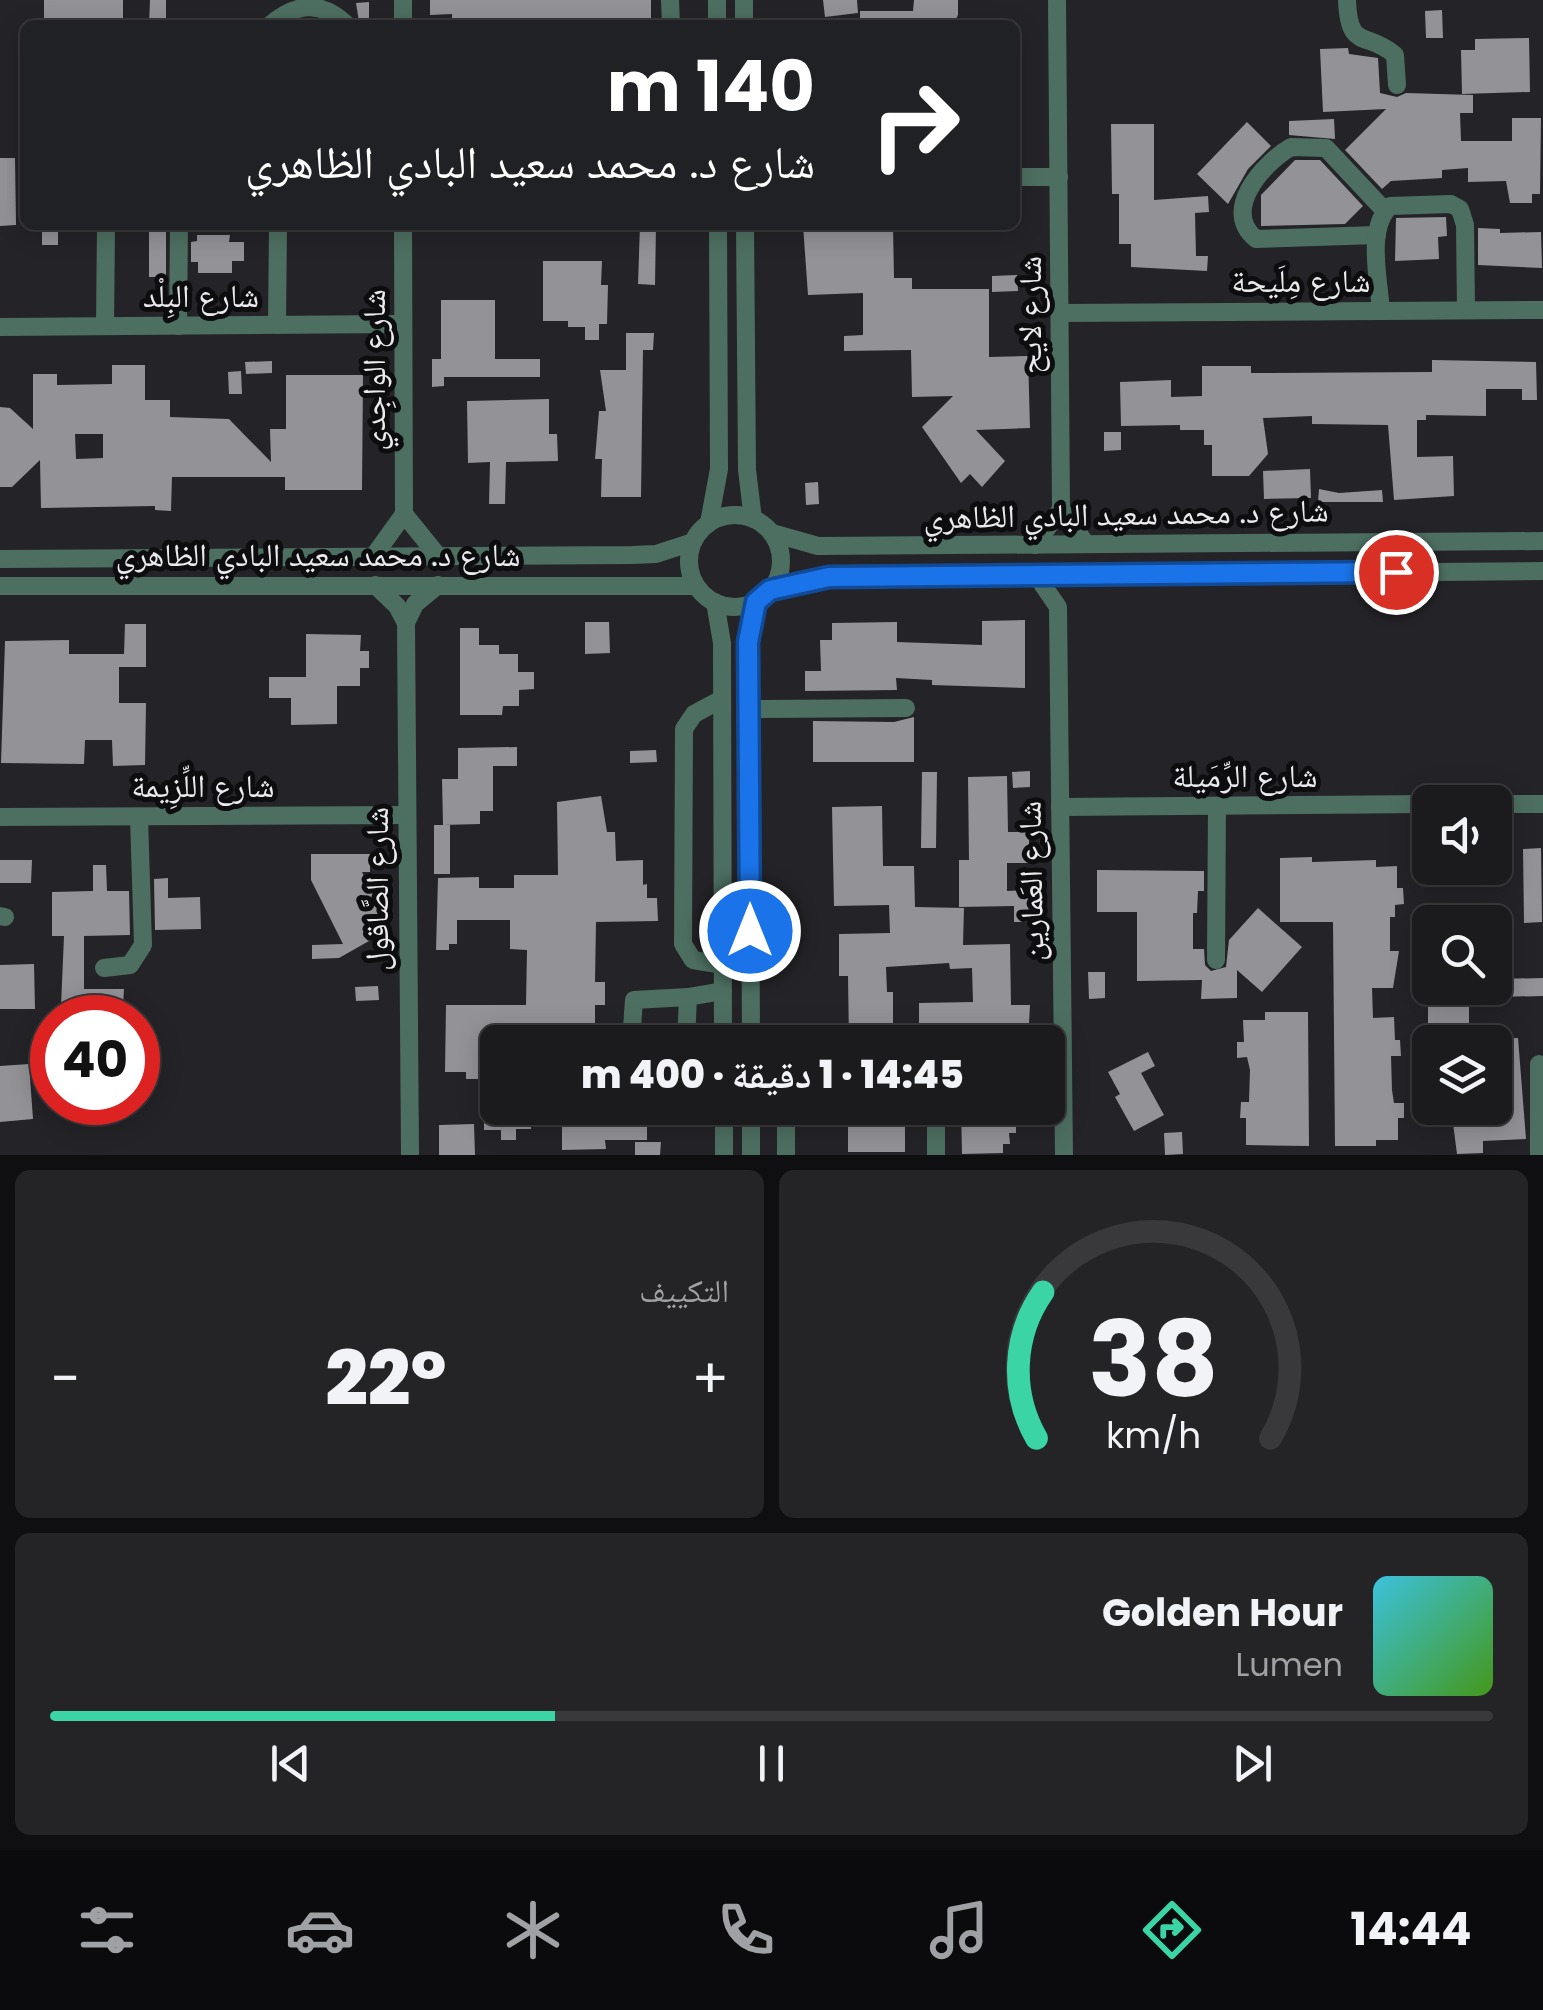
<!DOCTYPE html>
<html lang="ar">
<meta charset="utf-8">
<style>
:root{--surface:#1b1a1d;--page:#242326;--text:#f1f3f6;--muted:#a0a1a4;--line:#39383b;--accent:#3ad4a5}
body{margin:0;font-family:Poppins,"Noto Naskh Arabic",sans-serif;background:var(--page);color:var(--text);direction:rtl;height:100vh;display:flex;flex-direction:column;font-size:38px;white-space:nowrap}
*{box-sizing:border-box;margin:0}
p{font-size:32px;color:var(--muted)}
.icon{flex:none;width:55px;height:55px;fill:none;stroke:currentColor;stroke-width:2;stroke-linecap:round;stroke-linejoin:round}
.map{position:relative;height:1155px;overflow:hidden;direction:ltr}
.drawer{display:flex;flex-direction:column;gap:15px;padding:15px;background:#0f0e10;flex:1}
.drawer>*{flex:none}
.top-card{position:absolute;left:20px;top:20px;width:1000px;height:210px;border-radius:15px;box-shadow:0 5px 25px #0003,0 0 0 2px var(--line);direction:rtl;background:#202124;color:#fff;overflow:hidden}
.buttons{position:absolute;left:1412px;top:785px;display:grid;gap:20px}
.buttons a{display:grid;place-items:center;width:100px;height:100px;border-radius:15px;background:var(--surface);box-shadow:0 5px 25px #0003,0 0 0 2px var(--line);font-size:50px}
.speed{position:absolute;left:30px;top:995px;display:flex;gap:20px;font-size:50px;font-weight:700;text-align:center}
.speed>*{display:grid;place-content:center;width:130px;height:130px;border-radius:50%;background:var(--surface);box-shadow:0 5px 25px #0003,0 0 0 2px var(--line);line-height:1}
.speed .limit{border:15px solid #d22;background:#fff;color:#111}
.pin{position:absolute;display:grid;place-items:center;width:85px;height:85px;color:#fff;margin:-42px;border:5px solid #fff;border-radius:50%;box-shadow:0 2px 10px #0007}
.me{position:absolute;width:110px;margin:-55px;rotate:0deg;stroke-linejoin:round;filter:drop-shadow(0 0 8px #0008)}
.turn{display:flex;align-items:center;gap:35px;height:210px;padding:0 40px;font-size:45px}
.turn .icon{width:130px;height:130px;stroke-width:2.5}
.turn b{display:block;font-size:70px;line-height:85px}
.big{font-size:75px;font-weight:800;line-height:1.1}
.drawer .card{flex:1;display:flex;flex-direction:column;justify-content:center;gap:15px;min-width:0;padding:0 35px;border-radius:15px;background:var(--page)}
.drawer .dial{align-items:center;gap:0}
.dial svg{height:260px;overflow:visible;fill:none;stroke:var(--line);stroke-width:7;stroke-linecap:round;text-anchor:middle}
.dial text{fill:var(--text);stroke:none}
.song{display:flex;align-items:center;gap:30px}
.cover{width:120px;height:120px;border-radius:15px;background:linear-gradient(135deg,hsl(190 70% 55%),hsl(100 70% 35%))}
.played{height:10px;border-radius:5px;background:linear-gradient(90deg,var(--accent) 35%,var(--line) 35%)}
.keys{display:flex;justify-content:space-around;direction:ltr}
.heat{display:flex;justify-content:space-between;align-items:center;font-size:55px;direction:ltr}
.drawer .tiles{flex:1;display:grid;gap:15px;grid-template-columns:1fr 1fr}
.card:last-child{grid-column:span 2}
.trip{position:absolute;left:480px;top:1025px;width:585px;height:100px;border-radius:15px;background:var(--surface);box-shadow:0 5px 25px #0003,0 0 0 2px var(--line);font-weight:800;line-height:100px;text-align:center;direction:rtl}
.menu{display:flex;height:160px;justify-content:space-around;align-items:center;background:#0b0a0c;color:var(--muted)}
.menu .icon{width:70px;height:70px}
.menu .active{color:var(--accent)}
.menu b{font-size:45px;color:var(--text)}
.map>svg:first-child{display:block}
.building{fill:#939297;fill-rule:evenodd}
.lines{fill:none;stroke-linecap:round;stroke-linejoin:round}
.minor{stroke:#4d6f61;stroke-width:18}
.route-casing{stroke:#114b97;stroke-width:25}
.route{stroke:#1a73e8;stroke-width:18}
.labels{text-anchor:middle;stroke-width:10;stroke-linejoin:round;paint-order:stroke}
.street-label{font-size:32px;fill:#eaeaec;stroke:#0d0d0f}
</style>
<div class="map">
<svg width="1543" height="1155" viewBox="0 0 1543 1155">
<rect width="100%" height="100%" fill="#242327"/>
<!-- building -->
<g class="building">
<rect x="44" y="0" width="79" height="25"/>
<path d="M 150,0 L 166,0 L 166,25 L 149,25 Z"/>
<path d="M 430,0 L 651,0 L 651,25 L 452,25 L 452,14 L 430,15 Z"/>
<path d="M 823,0 L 857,0 L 858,13 L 825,17 Z"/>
<path d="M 914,0 L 958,0 L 958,15 L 953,25 L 860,25 L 860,11 L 913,11 Z"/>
<path d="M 369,2 L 369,22 L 359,22 L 356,3 Z"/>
<path d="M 1442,10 L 1443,38 L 1426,38 L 1425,11 Z"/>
<path d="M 1529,38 L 1530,92 L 1462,94 L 1461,50 L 1475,50 L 1475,39 Z"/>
<path d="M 1348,48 L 1349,54 L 1378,58 L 1380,93 L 1397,97 L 1406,93 L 1473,95 L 1473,113 L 1460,113 L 1461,141 L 1512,141 L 1512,118 L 1541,118 L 1540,194 L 1532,194 L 1532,203 L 1510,203 L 1506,181 L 1468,182 L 1468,168 L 1442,170 L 1442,178 L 1391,181 L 1382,189 L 1345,150 L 1386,109 L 1323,112 L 1320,49 Z"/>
<path d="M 1334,119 L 1335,139 L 1289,135 L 1289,121 Z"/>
<path d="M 1247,122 L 1271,146 L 1248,169 L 1228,204 L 1197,174 Z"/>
<path d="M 1111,124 L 1154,124 L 1154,200 L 1208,196 L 1209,212 L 1195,213 L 1196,256 L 1208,256 L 1207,271 L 1131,267 L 1131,244 L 1119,244 L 1119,194 L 1112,194 Z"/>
<path d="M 0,158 L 15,158 L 16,225 L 0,226 Z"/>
<path d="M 1295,160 L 1320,160 L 1363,206 L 1345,224 L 1261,226 L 1261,195 Z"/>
<path d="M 1446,217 L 1447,236 L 1438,237 L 1439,259 L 1395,261 L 1396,218 Z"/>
<rect x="42" y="225" width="16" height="20"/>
<rect x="149" y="225" width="17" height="52"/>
<path d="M 640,225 L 656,225 L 655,285 L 638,284 Z"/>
<path d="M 803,225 L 893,225 L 894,278 L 912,278 L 912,289 L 989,289 L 989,357 L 1028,356 L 1030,428 L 976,430 L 1005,461 L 982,487 L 970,474 L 961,483 L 922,427 L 953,396 L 912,397 L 911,350 L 844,351 L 844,336 L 863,335 L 863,293 L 808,295 Z"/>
<path d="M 1478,228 L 1500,229 L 1500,233 L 1541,232 L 1542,268 L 1478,265 Z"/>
<path d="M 197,235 L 230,235 L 229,242 L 244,242 L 244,261 L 232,261 L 232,273 L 198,273 L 198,262 L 191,262 L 191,242 L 197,241 Z"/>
<path d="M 543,261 L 602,261 L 601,285 L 608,285 L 607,324 L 599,324 L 599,340 L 585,340 L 585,327 L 568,327 L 568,321 L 543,321 Z"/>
<path d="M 1017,275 L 1018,291 L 992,292 L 992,276 Z"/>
<path d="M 441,300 L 495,300 L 495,359 L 540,359 L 540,377 L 444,377 L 444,386 L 432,387 L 432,359 L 441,359 Z"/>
<path d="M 626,333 L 654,333 L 653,350 L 643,350 L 641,497 L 601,497 L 602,459 L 595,459 L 599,411 L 606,411 L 600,370 L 626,370 Z"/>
<path d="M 1432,360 L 1536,362 L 1537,400 L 1522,400 L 1522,389 L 1486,389 L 1486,416 L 1426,415 L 1426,420 L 1417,420 L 1417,457 L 1453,456 L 1454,496 L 1394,500 L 1388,425 L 1312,424 L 1312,416 L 1263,418 L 1268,454 L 1249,476 L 1212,476 L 1212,445 L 1204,445 L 1204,430 L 1180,430 L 1180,425 L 1121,426 L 1120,382 L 1171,380 L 1171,397 L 1202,396 L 1202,366 L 1251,366 L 1251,373 L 1432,372 Z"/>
<path d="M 272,361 L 272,373 L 246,374 L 245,362 Z"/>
<path d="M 112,365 L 145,365 L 145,400 L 170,400 L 170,417 L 229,419 L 271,462 L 270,429 L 286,429 L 286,375 L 363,375 L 362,490 L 285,490 L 285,477 L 172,477 L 171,511 L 155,510 L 155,506 L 41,508 L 40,460 L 12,487 L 0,487 L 0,407 L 10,408 L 33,429 L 33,374 L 57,374 L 57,385 L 112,384 ZM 75,434 L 103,434 L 103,458 L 76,459 Z"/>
<path d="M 241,371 L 242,394 L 229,394 L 228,372 Z"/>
<path d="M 549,399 L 549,434 L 557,434 L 558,461 L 506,462 L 505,504 L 489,504 L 490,462 L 468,463 L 467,401 Z"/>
<path d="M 1104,432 L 1121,432 L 1121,450 L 1104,451 Z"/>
<path d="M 1310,469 L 1311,498 L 1264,499 L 1263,471 Z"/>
<path d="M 818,482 L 819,504 L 806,505 L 805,483 Z"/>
<path d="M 1319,489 L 1339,493 L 1382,490 L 1383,502 L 1318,502 Z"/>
<path d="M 1025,620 L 1025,688 L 932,685 L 932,680 L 896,678 L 897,690 L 805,691 L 805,671 L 821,671 L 820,640 L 832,640 L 832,623 L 897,622 L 897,642 L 982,645 L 982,621 Z"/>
<path d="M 585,622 L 609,622 L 610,653 L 585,654 Z"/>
<path d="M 125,624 L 146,624 L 146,667 L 119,667 L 119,703 L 146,703 L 145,765 L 113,766 L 112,740 L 85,740 L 84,764 L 1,763 L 5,641 L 69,640 L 69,654 L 124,654 Z"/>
<path d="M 460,628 L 479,628 L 479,645 L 499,645 L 499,654 L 518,654 L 518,672 L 534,672 L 534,689 L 519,690 L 519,706 L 503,706 L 502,715 L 460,715 Z"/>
<path d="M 306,634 L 361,635 L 360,651 L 369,651 L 369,668 L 360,668 L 360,686 L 337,686 L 337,724 L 291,725 L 291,698 L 269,698 L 269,677 L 306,677 Z"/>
<path d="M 914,717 L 914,762 L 813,762 L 813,721 L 894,722 Z"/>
<path d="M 517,747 L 517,766 L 493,766 L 493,811 L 480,811 L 480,824 L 443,825 L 442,779 L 458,779 L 458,748 Z"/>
<path d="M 656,750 L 657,762 L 630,763 L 630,751 Z"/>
<path d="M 1030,771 L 1030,787 L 1013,788 L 1012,772 Z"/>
<path d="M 922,772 L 937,772 L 936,848 L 921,848 Z"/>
<path d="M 1007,776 L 1008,832 L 1029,832 L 1029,863 L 1007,863 L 1007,891 L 1030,890 L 1031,922 L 1014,922 L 1014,906 L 959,907 L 959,860 L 969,860 L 968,777 Z"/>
<path d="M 601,796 L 607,832 L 615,832 L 616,861 L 643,860 L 643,885 L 647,884 L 647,898 L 657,898 L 658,921 L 596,922 L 595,982 L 605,982 L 605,1005 L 595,1005 L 595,1034 L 576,1034 L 576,1042 L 555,1042 L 555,1036 L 504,1035 L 504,1042 L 498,1042 L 498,1063 L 490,1063 L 490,1079 L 466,1079 L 466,1072 L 445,1072 L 446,1005 L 526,1005 L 527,950 L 510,949 L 510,920 L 457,920 L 457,944 L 449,944 L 449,950 L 436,950 L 438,878 L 479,877 L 479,888 L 514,888 L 514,875 L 558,875 L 557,802 Z"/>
<path d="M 882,806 L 883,866 L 914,866 L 915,907 L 964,908 L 963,945 L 1010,944 L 1011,1005 L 1030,1005 L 1028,1042 L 1009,1042 L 1008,1035 L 972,1036 L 972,1042 L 919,1042 L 919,1003 L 973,1002 L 972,968 L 950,969 L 949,963 L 886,967 L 887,992 L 893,992 L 893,1042 L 849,1042 L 848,976 L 839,976 L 839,934 L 890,933 L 889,905 L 834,906 L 832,807 Z"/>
<rect x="434" y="825" width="16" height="49"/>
<path d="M 1541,848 L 1542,922 L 1524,923 L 1523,849 Z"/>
<path d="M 311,854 L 370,854 L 370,872 L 362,872 L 382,912 L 367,919 L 376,937 L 339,958 L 312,959 L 312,945 L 343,944 L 311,880 Z"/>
<path d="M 1312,857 L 1312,862 L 1376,860 L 1376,867 L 1397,866 L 1397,888 L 1403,888 L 1404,904 L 1395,905 L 1395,917 L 1390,917 L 1390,951 L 1399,951 L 1393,988 L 1372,988 L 1373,1018 L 1394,1017 L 1395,1040 L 1400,1040 L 1401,1056 L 1391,1056 L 1392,1090 L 1394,1103 L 1404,1103 L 1404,1118 L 1398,1118 L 1398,1140 L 1376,1140 L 1376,1146 L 1335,1146 L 1333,922 L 1280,922 L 1280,858 Z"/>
<path d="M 0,860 L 32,860 L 31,883 L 0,883 Z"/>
<path d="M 93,865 L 106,865 L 107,891 L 129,891 L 130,935 L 84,936 L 84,989 L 124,989 L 123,1006 L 61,1006 L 64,936 L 52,936 L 52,892 L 93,891 Z"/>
<path d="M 1097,870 L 1204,871 L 1204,891 L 1198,891 L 1197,913 L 1193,913 L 1193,949 L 1204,949 L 1205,965 L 1211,971 L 1226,967 L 1229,940 L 1258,908 L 1302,947 L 1262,992 L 1237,970 L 1237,998 L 1201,999 L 1202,980 L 1137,981 L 1137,912 L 1097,912 Z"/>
<path d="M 168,878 L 168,898 L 200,897 L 201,929 L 155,930 L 154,879 Z"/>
<path d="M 34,964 L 35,1009 L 0,1009 L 0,965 Z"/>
<path d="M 1088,972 L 1105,972 L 1105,998 L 1089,999 Z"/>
<path d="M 1543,978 L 1543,996 L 1495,997 L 1495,979 Z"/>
<path d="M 378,986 L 379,1000 L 356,1001 L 355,987 Z"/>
<path d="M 1428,1002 L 1469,1002 L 1469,1042 L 1436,1042 L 1436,1025 L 1428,1025 Z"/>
<path d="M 1265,1012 L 1308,1012 L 1309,1146 L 1246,1145 L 1246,1118 L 1240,1118 L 1241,1102 L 1249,1102 L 1250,1070 L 1247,1057 L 1237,1058 L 1237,1042 L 1244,1042 L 1243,1020 L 1265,1020 Z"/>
<path d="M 1518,1038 L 1526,1139 L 1483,1141 L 1483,1153 L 1457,1154 L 1451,1108 L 1495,1108 L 1495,1039 Z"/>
<path d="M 1148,1052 L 1155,1066 L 1141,1073 L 1164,1115 L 1134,1131 L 1115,1097 L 1120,1094 L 1108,1072 Z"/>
<path d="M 29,1064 L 33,1119 L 0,1122 L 0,1066 Z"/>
<path d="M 484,1093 L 498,1093 L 498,1108 L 531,1108 L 531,1129 L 516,1129 L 516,1140 L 501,1140 L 501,1130 L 484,1130 Z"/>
<path d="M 562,1108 L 605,1108 L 605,1124 L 647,1125 L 647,1140 L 605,1140 L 606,1149 L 562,1150 Z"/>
<rect x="848" y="1108" width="57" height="44"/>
<path d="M 961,1108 L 1016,1108 L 1016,1133 L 1009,1133 L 1010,1144 L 1003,1144 L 1003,1153 L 962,1154 Z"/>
<path d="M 474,1124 L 475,1155 L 439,1155 L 439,1125 Z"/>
<path d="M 1182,1132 L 1183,1154 L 1165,1155 L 1164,1133 Z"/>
<path d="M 635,1142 L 661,1142 L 660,1155 L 635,1155 Z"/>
</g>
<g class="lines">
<!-- minor -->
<g class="minor">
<path d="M 403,0 L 403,25"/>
<path d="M 670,0 L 671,25"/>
<path d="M 717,0 L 717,25"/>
<path d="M 744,0 L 744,25"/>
<path d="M 1347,0 C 1349,52 1366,30 1395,55 L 1397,85"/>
<path d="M 270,25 C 296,3 321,0 347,25"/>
<path d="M 1015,177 L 1059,177"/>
<path d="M 745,225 L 747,470 L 753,519"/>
<path d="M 1377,235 L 1256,239 C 1221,211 1262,164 1291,147 L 1326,148 L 1385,211"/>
<path d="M 1381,311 C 1379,280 1366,229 1390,206 L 1451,204 L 1460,209 L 1465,225 L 1466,310"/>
<path d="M 1060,313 L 1543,310"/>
<path d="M 277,325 L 278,225"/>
<path d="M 105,326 L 106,225"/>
<path d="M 178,326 L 179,225"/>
<path d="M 0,327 L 403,324"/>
<path d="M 1061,509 L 1086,544"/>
<path d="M 404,514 L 438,556"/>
<circle cx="735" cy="561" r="46"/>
<path d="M 709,523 L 719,469 L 718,225"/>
<path d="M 772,533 L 818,546 L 1543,541"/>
<path d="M 1035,545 L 1061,509 L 1057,0"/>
<path d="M 373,557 L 404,514 L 403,225"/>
<path d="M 0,559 L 632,555 L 656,554 L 693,542"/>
<path d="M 1036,575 L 1058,607 L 1064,1155"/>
<path d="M 375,585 L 397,606 L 406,623 L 410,1155"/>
<path d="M 0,586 L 696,586"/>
<path d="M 770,590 L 829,577 L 1543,571"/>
<path d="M 715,602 L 722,643 L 723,1042"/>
<path d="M 406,623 L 415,604 L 438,585"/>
<path d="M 722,699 L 694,714 L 684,729 L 683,944 L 693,960 L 723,965"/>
<path d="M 749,709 L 906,708"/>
<path d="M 1495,804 L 1543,804"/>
<path d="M 1060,807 L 1430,804"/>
<path d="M 0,817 L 407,815"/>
<path d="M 0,916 L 5,917"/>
<path d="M 1216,960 L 1217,806"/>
<path d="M 104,968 L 130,965 L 143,945 L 139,817"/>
<path d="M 631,1042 L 634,1000 L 688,997"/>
<path d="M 686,1042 L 688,997 L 723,991"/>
<path d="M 751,1042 L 749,642 L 756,602"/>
<path d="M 724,1108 L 724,1155"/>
<path d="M 751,1108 L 751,1155"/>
<path d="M 936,1125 L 936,1155"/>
<path d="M 786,1155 L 786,1108"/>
<path d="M 1539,1155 L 1539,1064"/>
</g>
</g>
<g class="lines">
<!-- route casing -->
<g class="route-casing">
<path id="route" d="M 750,931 L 748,642 L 756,602 L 770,590 L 829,577 L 1396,572"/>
</g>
<!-- route -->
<use href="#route" class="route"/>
</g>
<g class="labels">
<!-- street labels -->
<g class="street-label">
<text x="1301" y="292">شارع مِلَيحة</text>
<text x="201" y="307">شارع البِلْد</text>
<text transform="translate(1030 315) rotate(-90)" y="11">شارع لايح</text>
<text transform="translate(374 370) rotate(-90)" y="11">شارع الواجِدي</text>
<text transform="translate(1126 514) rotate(-1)" y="11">شارع د. محمد سعيد البادي الظاهري</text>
<text x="318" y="566">شارع د. محمد سعيد البادي الظاهري</text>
<text x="1245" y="787">شارع الرِّمَيلة</text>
<text x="203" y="797">شارع اللِّزِيمة</text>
<text transform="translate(1031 881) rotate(-91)" y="11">شارع العَمارين</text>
<text transform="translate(377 889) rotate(-90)" y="11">شارع الصَّاقول</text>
</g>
</g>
</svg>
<div class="buttons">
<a><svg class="icon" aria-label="sound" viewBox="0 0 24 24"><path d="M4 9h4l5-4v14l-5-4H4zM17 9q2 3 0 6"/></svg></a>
<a><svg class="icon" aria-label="search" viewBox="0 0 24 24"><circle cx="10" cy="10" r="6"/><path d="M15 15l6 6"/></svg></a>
<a><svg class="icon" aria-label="layers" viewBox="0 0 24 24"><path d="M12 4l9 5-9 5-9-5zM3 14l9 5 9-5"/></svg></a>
</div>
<div class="speed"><div class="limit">40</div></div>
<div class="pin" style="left:1396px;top:572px;background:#d93025"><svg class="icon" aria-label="arrive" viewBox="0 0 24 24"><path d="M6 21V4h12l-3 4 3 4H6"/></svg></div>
<svg class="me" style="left:750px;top:931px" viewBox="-20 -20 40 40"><circle r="17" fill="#1a73e8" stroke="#fff" stroke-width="3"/><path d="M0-11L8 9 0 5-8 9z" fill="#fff"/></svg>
<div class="trip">14:45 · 1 دقيقة · 400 m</div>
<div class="top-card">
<div class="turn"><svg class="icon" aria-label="right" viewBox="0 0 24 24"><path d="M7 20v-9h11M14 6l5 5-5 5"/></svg><div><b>140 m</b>شارع د. محمد سعيد البادي الظاهري</div></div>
</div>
</div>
<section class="drawer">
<div class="tiles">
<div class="card dial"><svg viewBox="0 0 100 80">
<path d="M14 69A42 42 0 1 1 86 69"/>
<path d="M14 69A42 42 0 0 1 16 24" stroke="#3ad4a5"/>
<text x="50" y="56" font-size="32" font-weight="700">38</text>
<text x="50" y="72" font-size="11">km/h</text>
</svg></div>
<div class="card"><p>التكييف</p>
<div class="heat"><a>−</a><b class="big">22°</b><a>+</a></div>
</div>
<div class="card">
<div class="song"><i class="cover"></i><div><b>Golden Hour</b><p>Lumen</p></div></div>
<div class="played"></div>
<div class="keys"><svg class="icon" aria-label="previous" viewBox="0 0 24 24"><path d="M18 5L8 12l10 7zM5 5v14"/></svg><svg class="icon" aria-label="pause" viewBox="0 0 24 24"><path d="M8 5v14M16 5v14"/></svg><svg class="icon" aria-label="next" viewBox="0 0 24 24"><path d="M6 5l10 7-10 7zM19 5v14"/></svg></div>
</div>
</div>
</section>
<nav class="menu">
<b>14:44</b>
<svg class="icon active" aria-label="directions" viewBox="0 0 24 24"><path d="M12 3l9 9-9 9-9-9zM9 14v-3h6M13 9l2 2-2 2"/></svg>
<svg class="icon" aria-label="music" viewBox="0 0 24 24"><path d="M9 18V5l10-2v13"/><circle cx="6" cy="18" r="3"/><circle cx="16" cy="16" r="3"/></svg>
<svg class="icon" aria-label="phone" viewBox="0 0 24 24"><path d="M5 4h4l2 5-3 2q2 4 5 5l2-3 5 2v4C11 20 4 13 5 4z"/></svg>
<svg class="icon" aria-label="climate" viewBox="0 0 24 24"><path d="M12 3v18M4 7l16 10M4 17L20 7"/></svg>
<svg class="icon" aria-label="car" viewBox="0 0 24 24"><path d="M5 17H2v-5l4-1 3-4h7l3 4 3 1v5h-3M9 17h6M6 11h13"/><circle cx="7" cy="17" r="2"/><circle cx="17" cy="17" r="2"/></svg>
<svg class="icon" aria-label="filters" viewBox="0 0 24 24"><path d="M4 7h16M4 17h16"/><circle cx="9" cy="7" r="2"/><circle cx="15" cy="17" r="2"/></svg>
</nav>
